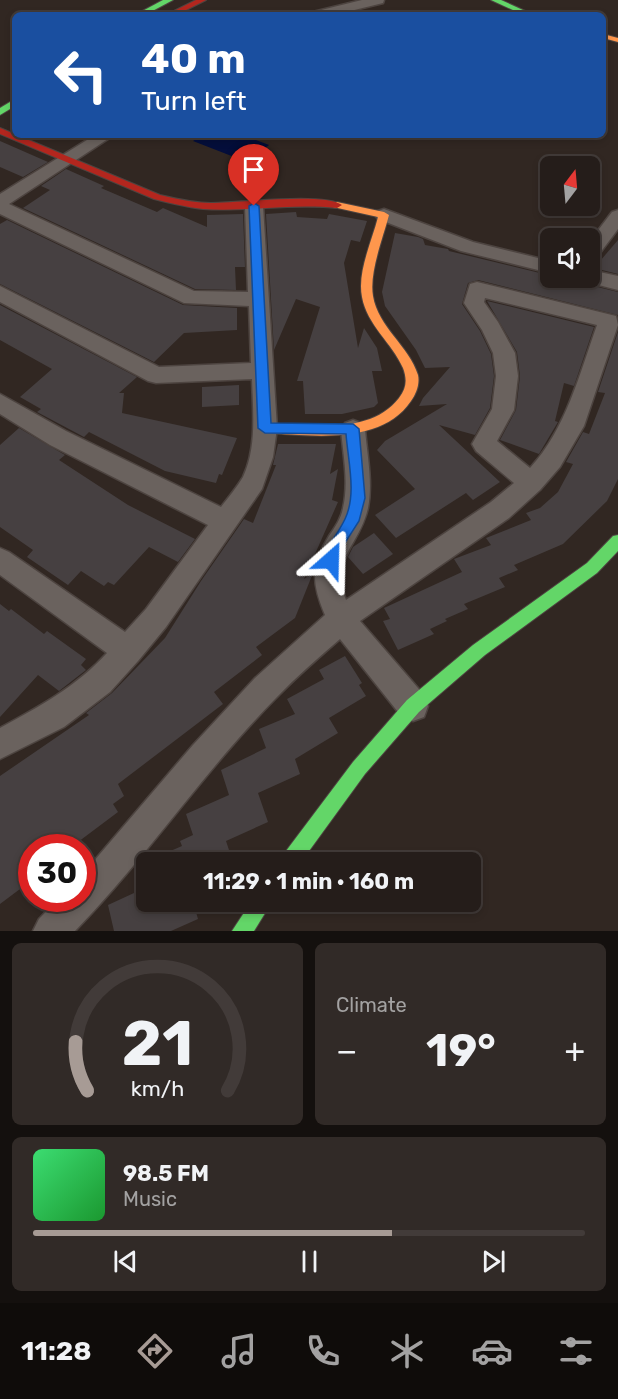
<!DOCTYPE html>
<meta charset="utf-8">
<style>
:root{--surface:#251d1a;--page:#312a27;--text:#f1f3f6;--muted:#a3a2a2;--line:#423b39;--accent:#a79b95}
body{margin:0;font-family:Rubik,sans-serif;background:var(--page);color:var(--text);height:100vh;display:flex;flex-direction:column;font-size:22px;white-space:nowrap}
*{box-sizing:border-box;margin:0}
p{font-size:20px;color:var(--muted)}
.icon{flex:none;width:33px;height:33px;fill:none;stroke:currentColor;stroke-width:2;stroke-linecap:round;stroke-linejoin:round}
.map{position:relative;height:931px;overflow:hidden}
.drawer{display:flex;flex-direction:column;gap:12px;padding:12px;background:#14100e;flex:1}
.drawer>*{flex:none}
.top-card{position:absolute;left:12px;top:12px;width:594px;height:126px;border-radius:9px;box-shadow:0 3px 9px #0003,0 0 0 2px var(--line);background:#1a4fa0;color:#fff;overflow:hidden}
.needle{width:39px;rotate:16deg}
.fabs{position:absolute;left:540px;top:156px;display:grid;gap:12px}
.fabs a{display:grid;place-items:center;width:60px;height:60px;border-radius:9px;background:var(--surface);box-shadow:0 3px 9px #0003,0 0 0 2px var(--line);font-size:30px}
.speed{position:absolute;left:18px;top:834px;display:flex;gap:12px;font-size:30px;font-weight:700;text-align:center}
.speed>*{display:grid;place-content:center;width:78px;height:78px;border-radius:50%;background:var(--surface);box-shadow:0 3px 9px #0003,0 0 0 2px var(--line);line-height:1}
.speed .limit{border:9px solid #d22;background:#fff;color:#111}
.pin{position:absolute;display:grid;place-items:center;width:51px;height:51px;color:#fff;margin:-62px -26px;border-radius:50% 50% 50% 0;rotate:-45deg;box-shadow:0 0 6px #0007}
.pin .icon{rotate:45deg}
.me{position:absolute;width:66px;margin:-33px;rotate:25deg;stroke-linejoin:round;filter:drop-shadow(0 0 4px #0008)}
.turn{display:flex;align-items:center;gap:21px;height:126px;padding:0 30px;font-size:27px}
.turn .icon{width:78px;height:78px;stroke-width:2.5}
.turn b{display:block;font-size:42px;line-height:51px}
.big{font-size:45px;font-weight:700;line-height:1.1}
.drawer .card{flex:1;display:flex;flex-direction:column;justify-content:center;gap:9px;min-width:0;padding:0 21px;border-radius:9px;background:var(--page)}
.drawer .dial{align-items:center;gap:0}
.dial svg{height:156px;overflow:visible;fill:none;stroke:var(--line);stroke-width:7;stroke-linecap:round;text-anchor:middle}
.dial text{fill:var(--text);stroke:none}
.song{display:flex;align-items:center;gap:18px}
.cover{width:72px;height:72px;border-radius:9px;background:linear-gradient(135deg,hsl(140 70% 55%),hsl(130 70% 35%))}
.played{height:6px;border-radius:3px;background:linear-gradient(90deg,var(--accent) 65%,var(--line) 65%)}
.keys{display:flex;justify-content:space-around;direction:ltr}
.heat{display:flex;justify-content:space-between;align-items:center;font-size:33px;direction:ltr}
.drawer .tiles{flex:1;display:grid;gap:12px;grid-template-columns:1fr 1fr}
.card:last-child{grid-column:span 2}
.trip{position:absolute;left:136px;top:852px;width:345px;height:60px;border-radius:9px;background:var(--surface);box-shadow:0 3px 9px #0003,0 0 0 2px var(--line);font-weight:700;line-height:60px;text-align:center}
.tab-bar{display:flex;height:96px;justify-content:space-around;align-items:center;background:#0f0c0a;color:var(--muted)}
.tab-bar .icon{width:42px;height:42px}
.tab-bar .selected{color:var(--accent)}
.tab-bar b{font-size:27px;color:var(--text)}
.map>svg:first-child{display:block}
.water{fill:#040e3b}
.building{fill:#464041}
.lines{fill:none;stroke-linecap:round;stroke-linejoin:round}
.street-casing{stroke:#4d4440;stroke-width:3}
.fast-casing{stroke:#4d4440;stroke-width:2}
.slow-casing{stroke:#4d4440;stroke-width:2}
.jam-casing{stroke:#4d4440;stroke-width:2}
.street{fill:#6a625e;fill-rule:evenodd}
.fast{fill:#63d668;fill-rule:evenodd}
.slow{fill:#ff974d;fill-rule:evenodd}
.jam{fill:#b3261e;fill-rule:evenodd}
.route{fill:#1a73e8;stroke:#114b97;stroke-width:1.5}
</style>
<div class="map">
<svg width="618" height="931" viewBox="0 0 618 931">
<rect width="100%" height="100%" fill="#312722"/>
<!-- water -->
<path class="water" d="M 202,135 L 243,135 L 269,145 L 247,162 L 193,141 Z"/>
<!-- building -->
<g class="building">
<path d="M 0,141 L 48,162 L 23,177 L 0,167 Z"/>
<path d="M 66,169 L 104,186 L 101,188 L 157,212 L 163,208 L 207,227 L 207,215 L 243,214 L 245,267 L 235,267 L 236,290 L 195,289 L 23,208 L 50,190 L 41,186 Z"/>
<path d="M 296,212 L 297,217 L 327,219 L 329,214 L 367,221 L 360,242 L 351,240 L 344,263 L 358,348 L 364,328 L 377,348 L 382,371 L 372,371 L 378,403 L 374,407 L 342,414 L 305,414 L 303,381 L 297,381 L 320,307 L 296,299 L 274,350 L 266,214 Z"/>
<path d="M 7,220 L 183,305 L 237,308 L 237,330 L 184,333 L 154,362 L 0,284 L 0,224 Z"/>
<path d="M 395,233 L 418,237 L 423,239 L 425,245 L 448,249 L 449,251 L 618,292 L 618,315 L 478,280 L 468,283 L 462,304 L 480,331 L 491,354 L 494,376 L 490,408 L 475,435 L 439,425 L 500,482 L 473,500 L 466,493 L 396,538 L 375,515 L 415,489 L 377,450 L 385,441 L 447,404 L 419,406 L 423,398 L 450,367 L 425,368 L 416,350 L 385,306 L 382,292 Z"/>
<path d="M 618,240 L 618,274 L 594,268 Z"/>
<path d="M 487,301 L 594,327 L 574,386 L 564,383 L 555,421 L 558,422 L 539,454 L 500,440 L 516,410 L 520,376 L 517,352 Z"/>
<path d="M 0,305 L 137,377 L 119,393 L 124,393 L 122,413 L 237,438 L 222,475 L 219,474 L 216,483 L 165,471 L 89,432 L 84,437 L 37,412 L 41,409 L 20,397 L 52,369 L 0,340 Z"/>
<path d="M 618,332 L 618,479 L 607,501 L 563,544 L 514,565 L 518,570 L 499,578 L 505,587 L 464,604 L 468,609 L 445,619 L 447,621 L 430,629 L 434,634 L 398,650 L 383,621 L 390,619 L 384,608 L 462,572 L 454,559 L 491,545 L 486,538 L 531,520 L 526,513 L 540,508 L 558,492 L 573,464 L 566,462 L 583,432 L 589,434 L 605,393 L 598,392 Z"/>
<path d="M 239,385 L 239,405 L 202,407 L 202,387 Z"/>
<path d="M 19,428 L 65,455 L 59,460 L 128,505 L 195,539 L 178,562 L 149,547 L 114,585 L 108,582 L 104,586 L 81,571 L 68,585 L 27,557 L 33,550 L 0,527 L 0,445 Z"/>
<path d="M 278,444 L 336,444 L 330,474 L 338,469 L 332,500 L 338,502 L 304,579 L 313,573 L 295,618 L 256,647 L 262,655 L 214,692 L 223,704 L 118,784 L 124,796 L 113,804 L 118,812 L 70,848 L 32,848 L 32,880 L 0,904 L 0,776 L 89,715 L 86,713 L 112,693 L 165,638 L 201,581 L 244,519 L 253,523 L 276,465 L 273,465 Z"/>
<path d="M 374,533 L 393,554 L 363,574 L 348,557 L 353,547 Z"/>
<path d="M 0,604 L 9,611 L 11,609 L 44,634 L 47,631 L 86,659 L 81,665 L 86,670 L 59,691 L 38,675 L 0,717 Z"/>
<path d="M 345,656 L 362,683 L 359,685 L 366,696 L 329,718 L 338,733 L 295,759 L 300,774 L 258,793 L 268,822 L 226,841 L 233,862 L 145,862 L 182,846 L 180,841 L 193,835 L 186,814 L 229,795 L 221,770 L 266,748 L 259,729 L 295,714 L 287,699 L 324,679 L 319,670 Z"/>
<path d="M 147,887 L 147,902 L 193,902 L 198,919 L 171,931 L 114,931 L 108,905 Z"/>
</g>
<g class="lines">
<!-- street casing -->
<g class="street-casing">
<g id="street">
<path d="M 362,0 L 384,0 L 383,3 L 334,15 L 311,15 L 313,12 Z"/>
<path d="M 95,135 L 114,135 L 9,204 L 194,291 L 248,292 L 245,206 L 248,202 L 260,202 L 263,206 L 277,428 L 273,457 L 262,489 L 166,627 L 138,661 L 110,692 L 64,727 L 0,759 L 0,728 C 39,707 77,686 107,653 L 0,575 L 0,548 L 9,552 L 125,632 L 146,609 L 208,525 L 50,445 L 0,414 L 0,394 L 66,431 L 221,507 C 228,498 237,487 243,477 C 257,447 253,412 252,379 L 156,383 L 148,381 L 0,302 L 0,286 L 159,367 L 251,363 L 249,306 L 184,303 L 0,214 L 0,194 Z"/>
<path d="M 384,209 L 473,242 L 550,261 L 550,273 L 461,251 L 378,219 L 375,215 L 378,211 Z"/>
<path d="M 618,210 L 618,229 L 597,257 L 590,259 L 590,241 L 612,212 Z"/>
<path d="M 590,270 L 618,276 L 618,290 L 583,281 L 581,278 L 590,278 Z"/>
<path d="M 477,282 L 616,316 L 618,325 L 584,426 L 560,467 L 540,490 L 509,518 L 360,621 L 424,695 L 428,706 L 424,717 L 413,721 L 402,717 L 340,639 C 318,658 296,677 276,698 C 204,771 147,857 75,931 L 33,931 L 39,919 L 59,898 L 82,898 L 82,875 L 193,745 L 255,678 L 325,615 C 312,584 310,566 329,536 C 335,527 341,519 343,508 C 349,482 343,455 341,429 L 345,423 L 353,420 L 361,423 L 365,429 C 367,455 373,482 368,508 C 360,545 329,559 346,600 L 491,502 L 514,483 L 476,451 L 472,444 L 492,409 L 496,376 L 493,353 L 482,330 L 464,303 L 470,284 ZM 485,298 L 597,325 C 579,375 566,429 530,468 L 497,441 L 514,410 L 518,376 L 515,353 L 498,322 L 484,302 Z"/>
</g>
</g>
<!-- fast casing -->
<g class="fast-casing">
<g id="fast">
<path d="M 163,0 L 173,0 L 145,15 L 135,15 Z"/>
<path d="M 491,0 L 501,0 L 534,15 L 524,15 Z"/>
<path d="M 15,99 L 15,106 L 0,115 L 0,108 Z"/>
<path d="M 618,535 L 618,551 L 597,573 L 485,655 L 419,712 L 365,774 L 301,862 L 281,862 L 283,855 L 353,762 L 407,700 L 473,645 L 587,563 L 613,536 Z"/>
<path d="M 251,902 L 272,902 L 254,931 L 232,931 Z"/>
</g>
</g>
<!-- slow casing -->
<g class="slow-casing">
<g id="slow">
<path d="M 603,34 L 618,38 L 618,42 L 603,38 Z"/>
<path d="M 337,202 L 384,212 L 389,215 C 383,238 369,273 373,296 C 378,327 409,346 418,375 C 420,384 416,394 411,401 C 381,446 311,435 265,433 L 259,428 L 265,423 C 307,425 370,436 399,398 C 407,388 407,379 403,368 C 392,343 367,325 362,297 C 357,272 372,241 378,217 L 333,207 L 332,205 Z"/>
</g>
</g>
<!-- jam casing -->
<g class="jam-casing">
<g id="jam">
<path d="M 196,0 L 206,0 L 176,15 L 166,15 Z"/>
<path d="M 0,128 L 160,195 C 177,199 194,203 211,203 C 237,203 325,192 342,205 L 337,208 C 292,203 248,212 203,209 C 186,207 170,203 154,199 L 0,134 Z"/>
</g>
</g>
<!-- street -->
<use href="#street" class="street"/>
<!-- fast -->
<use href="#fast" class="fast"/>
<!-- slow -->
<use href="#slow" class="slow"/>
<!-- jam -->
<use href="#jam" class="jam"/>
</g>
<!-- route -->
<path class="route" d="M 254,203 L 259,206 L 271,423 L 353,424 L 359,429 L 365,498 L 359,521 L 341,549 L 336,565 L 331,567 L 325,565 L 323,560 C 328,544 338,534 345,519 C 357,494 348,461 346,434 L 265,433 L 258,428 L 249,206 Z"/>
</svg>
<div class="fabs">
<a><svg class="needle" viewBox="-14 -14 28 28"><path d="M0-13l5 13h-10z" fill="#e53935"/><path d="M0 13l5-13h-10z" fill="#a3a2a2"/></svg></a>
<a><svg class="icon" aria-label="sound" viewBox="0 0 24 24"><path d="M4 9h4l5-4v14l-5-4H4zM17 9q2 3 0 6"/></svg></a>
</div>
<div class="speed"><div class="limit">30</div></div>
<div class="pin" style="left:254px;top:206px;background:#d93025"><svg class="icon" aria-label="arrive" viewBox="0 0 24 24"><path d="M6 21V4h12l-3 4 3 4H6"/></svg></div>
<svg class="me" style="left:331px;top:560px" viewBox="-20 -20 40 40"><path d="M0-17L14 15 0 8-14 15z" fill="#1a73e8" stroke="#fff" stroke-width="4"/></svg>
<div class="trip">11:29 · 1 min · 160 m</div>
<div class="top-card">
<div class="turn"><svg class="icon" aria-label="left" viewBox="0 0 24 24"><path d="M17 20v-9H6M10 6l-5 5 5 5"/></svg><div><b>40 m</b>Turn left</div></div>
</div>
</div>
<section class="drawer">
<div class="tiles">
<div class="card dial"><svg viewBox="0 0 100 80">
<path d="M14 69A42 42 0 1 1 86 69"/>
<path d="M14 69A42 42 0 0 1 8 44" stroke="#a79b95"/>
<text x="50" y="56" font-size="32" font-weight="700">21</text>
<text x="50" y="72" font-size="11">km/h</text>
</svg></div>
<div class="card"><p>Climate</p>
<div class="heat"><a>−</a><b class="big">19°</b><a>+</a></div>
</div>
<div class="card">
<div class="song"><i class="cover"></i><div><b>98.5 FM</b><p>Music</p></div></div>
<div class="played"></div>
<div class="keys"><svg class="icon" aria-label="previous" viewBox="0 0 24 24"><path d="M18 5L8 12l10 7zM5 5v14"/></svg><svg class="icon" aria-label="pause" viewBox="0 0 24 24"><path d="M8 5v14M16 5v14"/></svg><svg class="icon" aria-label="next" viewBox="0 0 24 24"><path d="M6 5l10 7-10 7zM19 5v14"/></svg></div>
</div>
</div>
</section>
<nav class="tab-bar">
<b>11:28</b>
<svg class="icon selected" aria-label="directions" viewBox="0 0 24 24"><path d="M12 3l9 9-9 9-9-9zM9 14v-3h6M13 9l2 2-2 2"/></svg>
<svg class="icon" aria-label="music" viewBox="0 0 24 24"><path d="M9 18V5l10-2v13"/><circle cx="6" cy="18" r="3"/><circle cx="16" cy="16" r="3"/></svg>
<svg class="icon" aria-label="phone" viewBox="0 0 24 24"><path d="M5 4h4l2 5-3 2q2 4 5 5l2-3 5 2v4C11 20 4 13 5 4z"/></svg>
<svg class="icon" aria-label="climate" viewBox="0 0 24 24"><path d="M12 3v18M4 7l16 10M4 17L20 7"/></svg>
<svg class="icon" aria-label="car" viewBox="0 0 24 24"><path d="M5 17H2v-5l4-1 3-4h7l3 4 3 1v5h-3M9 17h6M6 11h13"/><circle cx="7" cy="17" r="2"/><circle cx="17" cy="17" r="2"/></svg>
<svg class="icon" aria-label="filters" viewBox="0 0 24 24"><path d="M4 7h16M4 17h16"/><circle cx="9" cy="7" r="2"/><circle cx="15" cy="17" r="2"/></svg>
</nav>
